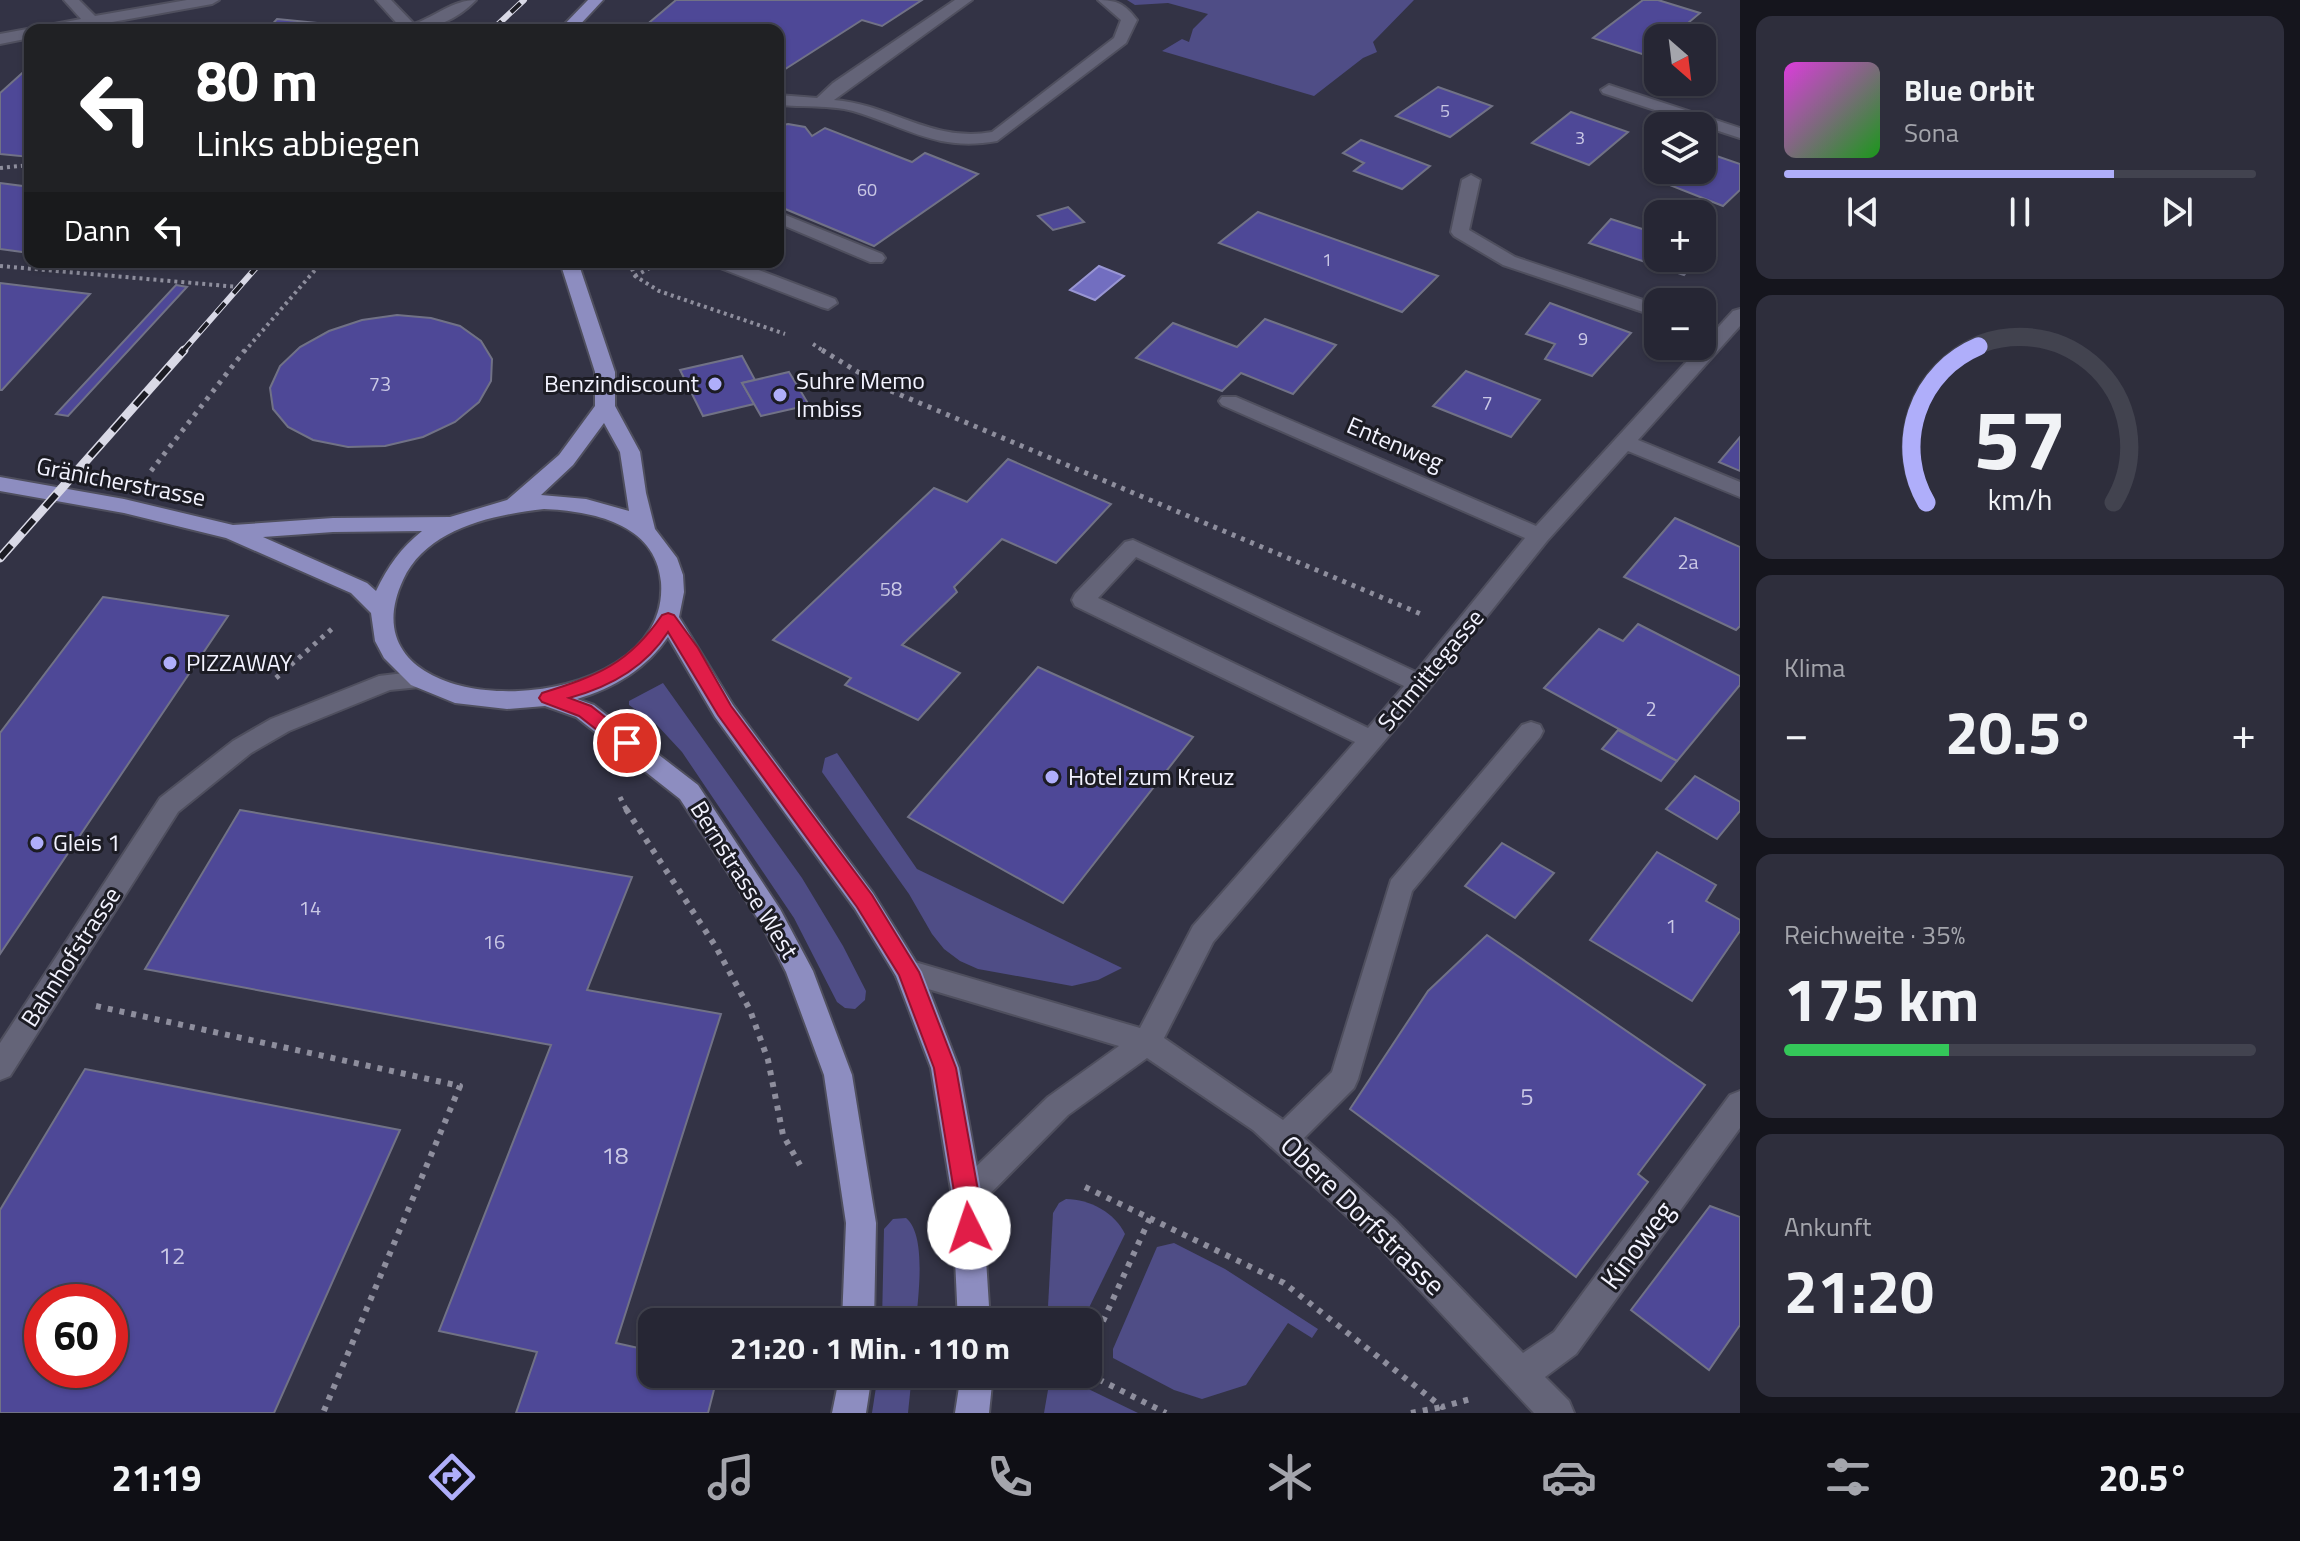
<!DOCTYPE html>
<html lang="de">
<meta charset="utf-8">
<style>
:root{--surface:#262634;--page:#2e2e3c;--text:#f1f3f6;--muted:#a4a5ac;--line:#42434f;--accent:#afaefa}
body{margin:0;font-family:"Titillium Web",sans-serif;background:var(--page);color:var(--text);height:100vh;display:flex;flex-direction:column;font-size:30px;white-space:nowrap}
*{box-sizing:border-box;margin:0}
p{font-size:26px;color:var(--muted)}
.icon{flex:none;width:44px;height:44px;fill:none;stroke:currentColor;stroke-width:2;stroke-linecap:round;stroke-linejoin:round}
.map{position:relative;flex:1;overflow:hidden}
.side{display:flex;flex-direction:column;gap:16px;padding:16px;background:#15151d;width:560px}
.side>*{flex:none}
.top-card{position:absolute;left:24px;top:24px;width:760px;height:244px;border-radius:16px;box-shadow:0 2px 6px #0004,0 0 0 2px var(--line);background:#202124;color:#fff;overflow:hidden}
.needle{width:52px;rotate:152deg}
.buttons{position:absolute;left:1644px;top:24px;display:grid;gap:16px}
.buttons a{display:grid;place-items:center;width:72px;height:72px;border-radius:16px;background:var(--surface);box-shadow:0 2px 6px #0004,0 0 0 2px var(--line);font-size:40px}
.speed{position:absolute;left:24px;top:1284px;display:flex;gap:16px;font-size:40px;font-weight:700;text-align:center}
.speed>*{display:grid;place-content:center;width:104px;height:104px;border-radius:50%;background:var(--surface);box-shadow:0 2px 6px #0004,0 0 0 2px var(--line);line-height:1}
.speed .limit{border:12px solid #d22;background:#fff;color:#111}
.pin{position:absolute;display:grid;place-items:center;width:68px;height:68px;color:#fff;margin:-34px;border:4px solid #fff;border-radius:50%;box-shadow:0 2px 8px #0007}
.me{position:absolute;width:88px;margin:-44px;rotate:356deg;stroke-linejoin:round;filter:drop-shadow(0 0 6px #0008)}
.turn{display:flex;align-items:center;gap:28px;height:168px;padding:0 40px;font-size:36px}
.turn .icon{width:104px;height:104px;stroke-width:2.5}
.turn b{display:block;font-size:56px;line-height:68px}
.then{display:flex;align-items:center;height:76px;padding:0 40px;background:#0003;gap:16px;font-size:30px}
.big{font-size:60px;font-weight:700;line-height:1.1}
.side .tile{flex:1;display:flex;flex-direction:column;justify-content:center;gap:12px;min-width:0;padding:0 28px;border-radius:16px;background:var(--page)}
.side .dial{align-items:center;gap:0}
.dial svg{height:208px;overflow:visible;fill:none;stroke:var(--line);stroke-width:7;stroke-linecap:round;text-anchor:middle}
.dial text{fill:var(--text);stroke:none}
.song{display:flex;align-items:center;gap:24px}
.cover{width:96px;height:96px;border-radius:12px;background:linear-gradient(135deg,hsl(300 70% 55%),hsl(120 70% 35%))}
.played{height:8px;border-radius:4px;background:linear-gradient(90deg,var(--accent) 70%,var(--line) 70%)}
.keys{display:flex;justify-content:space-around;direction:ltr}
.heat{display:flex;justify-content:space-between;align-items:center;font-size:44px;direction:ltr}
.charge{height:12px;border-radius:6px;background:linear-gradient(90deg,#34c759 35%,var(--line) 0)}
.trip{position:absolute;left:638px;top:1308px;width:464px;height:80px;border-radius:16px;background:var(--surface);box-shadow:0 2px 6px #0004,0 0 0 2px var(--line);font-weight:700;line-height:80px;text-align:center}
.menu{display:flex;height:128px;justify-content:space-around;align-items:center;background:#0f0f15;color:var(--muted)}
.menu .icon{width:56px;height:56px}
.menu .on{color:var(--accent)}
.menu b{font-size:36px;color:var(--text)}
main{display:flex;flex:1;min-height:0}
.map>svg:first-child{display:block}
.green{fill:#4f4d86}
.water{fill:#726ec0;stroke:#9996d3;stroke-width:2}
.building{fill:#4e4897;stroke:#717286;stroke-width:2;fill-rule:evenodd}
.lines{fill:none;stroke-linecap:round;stroke-linejoin:round}
.minor-casing{stroke:#4f4f5e;stroke-width:4}
.major-casing{stroke:#4f4f5e;stroke-width:4}
.path-far2{stroke:#8e8e9d;stroke-width:4;stroke-dasharray:3 4;stroke-linecap:butt}
.path-far1{stroke:#8e8e9d;stroke-width:5;stroke-dasharray:4 6;stroke-linecap:butt}
.path{stroke:#8e8e9d;stroke-width:6;stroke-dasharray:5 7;stroke-linecap:butt}
.minor{fill:#646478;fill-rule:evenodd}
.major{fill:#8d8dc0;fill-rule:evenodd}
.rail-far1-casing{stroke:#d9d9e6;stroke-width:6}
.rail-casing{stroke:#d9d9e6;stroke-width:9}
.rail-far1{stroke:#1c1c24;stroke-width:4;stroke-dasharray:13;stroke-linecap:butt}
.rail{stroke:#1c1c24;stroke-width:6;stroke-dasharray:17;stroke-linecap:butt}
.route{fill:#e11d48;stroke:#92132f;stroke-width:2}
.poi-dot{fill:#afaefa;stroke:#1c1c24;stroke-width:3}
.labels{text-anchor:middle;stroke-width:6;stroke-linejoin:round;paint-order:stroke}
.far-number-label{font-size:18px;fill:#cac8e5}
.number-label{font-size:20px;fill:#cac8e5}
.poi-label{font-size:24px;fill:#f3f3ff;stroke:#1c1c24;text-anchor:start}
.street-label{font-size:24px;fill:#f3f3ff;stroke:#1c1c24}
.near-number-label{font-size:24px;fill:#cac8e5}
.near-street-label{font-size:28px;fill:#f3f3ff;stroke:#1c1c24}
</style>
<main>
<div class="map">
<svg width="1740" height="1413" viewBox="0 0 1740 1413">
<rect width="100%" height="100%" fill="#333345"/>
<!-- green -->
<g class="green">
<path d="M 1127,0 L 1414,0 L 1373,42 L 1377,52 L 1363,58 L 1314,96 L 1162,51 L 1182,39 L 1189,42 L 1193,29 L 1208,14 L 1168,3 L 1135,5 Z"/>
<path d="M 663,683 L 802,878 L 843,946 L 866,991 L 865,1000 L 855,1009 L 845,1008 L 837,1002 L 794,918 L 682,752 L 656,724 L 629,705 L 629,701 Z"/>
<path d="M 837,753 L 917,869 L 1122,968 L 1098,980 L 1072,986 L 978,969 L 960,961 L 944,949 L 932,934 L 909,894 L 822,772 L 825,758 Z"/>
<path d="M 1066,1199 C 1090,1199 1115,1213 1125,1234 L 1082,1322 L 1051,1322 L 1048,1307 L 1053,1213 L 1059,1203 Z"/>
<path d="M 906,1218 C 927,1235 918,1297 916,1322 L 882,1322 L 884,1229 L 893,1219 Z"/>
<path d="M 1174,1243 L 1225,1269 L 1318,1329 L 1312,1338 L 1288,1323 L 1246,1385 L 1202,1399 L 1174,1390 L 1113,1358 L 1113,1349 L 1157,1247 Z"/>
<path d="M 878,1374 L 912,1374 L 908,1413 L 872,1413 Z"/>
<path d="M 1058,1384 L 1078,1384 L 1138,1413 L 1044,1413 L 1048,1390 Z"/>
</g>
<!-- water -->
<path class="water" d="M 1099,266 L 1124,276 L 1095,300 L 1070,290 Z"/>
<!-- building -->
<g class="building">
<path d="M 676,0 L 922,0 L 882,26 L 862,20 L 779,73 L 778,30 L 651,30 L 644,27 Z"/>
<path d="M 1643,0 L 1658,0 L 1700,13 L 1670,38 L 1658,38 L 1658,48 L 1648,56 L 1593,38 Z"/>
<path d="M 277,19 L 368,28 L 267,30 Z"/>
<path d="M 30,66 L 30,157 L 0,154 L 0,93 Z"/>
<path d="M 1438,87 L 1492,106 L 1450,137 L 1396,116 Z"/>
<path d="M 1571,112 L 1628,132 L 1589,165 L 1532,143 Z"/>
<path d="M 788,124 L 805,127 L 812,136 L 825,128 L 912,162 L 925,153 L 978,174 L 874,246 L 778,206 L 778,126 Z"/>
<path d="M 1361,140 L 1430,166 L 1402,189 L 1354,171 L 1364,163 L 1343,153 Z"/>
<path d="M 1702,151 L 1740,164 L 1740,190 L 1723,206 L 1662,182 L 1676,170 L 1702,170 Z"/>
<path d="M 0,183 L 30,187 L 30,253 L 0,249 Z"/>
<path d="M 1068,207 L 1084,222 L 1053,230 L 1038,216 Z"/>
<path d="M 1258,212 L 1438,276 L 1402,312 L 1219,243 Z"/>
<path d="M 1611,219 L 1658,234 L 1658,258 L 1698,258 L 1684,275 L 1589,243 Z"/>
<path d="M 105,262 L 161,262 L 156,268 Z"/>
<path d="M 0,283 L 90,294 L 2,390 L 0,390 Z"/>
<path d="M 176,285 L 187,287 L 68,416 L 56,414 Z"/>
<path d="M 1550,303 L 1631,333 L 1592,376 L 1545,359 L 1555,344 L 1526,334 Z"/>
<path d="M 397,315 L 431,318 L 460,326 L 481,341 L 492,359 L 491,381 L 479,402 L 455,422 L 423,437 L 385,446 L 348,447 L 313,440 L 288,427 L 273,409 L 270,388 L 280,366 L 300,347 L 329,331 L 362,320 Z"/>
<path d="M 1265,319 L 1336,345 L 1293,394 L 1241,373 L 1222,391 L 1136,358 L 1173,323 L 1237,347 Z"/>
<path d="M 742,356 L 755,380 L 742,383 L 754,404 L 703,416 L 680,370 Z"/>
<path d="M 1466,371 L 1540,400 L 1511,437 L 1433,406 Z"/>
<path d="M 789,372 L 809,405 L 761,416 L 742,383 Z"/>
<path d="M 1740,437 L 1740,471 L 1719,462 Z"/>
<path d="M 1008,459 L 1111,504 L 1056,563 L 1002,539 L 954,587 L 957,592 L 902,645 L 960,673 L 918,720 L 845,685 L 851,678 L 773,640 L 934,488 L 967,502 Z"/>
<path d="M 1675,518 L 1740,547 L 1740,626 L 1736,630 L 1624,577 Z"/>
<path d="M 103,597 L 228,616 L 0,954 L 0,733 Z"/>
<path d="M 1638,624 L 1740,676 L 1740,685 L 1677,761 L 1544,688 L 1599,629 L 1623,641 Z"/>
<path d="M 1038,667 L 1193,737 L 1063,903 L 908,817 Z"/>
<path d="M 1618,730 L 1677,761 L 1661,781 L 1602,749 Z"/>
<path d="M 1695,776 L 1740,802 L 1740,811 L 1717,839 L 1666,809 Z"/>
<path d="M 240,810 L 632,877 L 587,990 L 721,1014 L 616,1343 L 652,1351 L 652,1374 L 718,1374 L 708,1413 L 516,1413 L 537,1352 L 439,1331 L 551,1045 L 145,969 Z"/>
<path d="M 1502,843 L 1554,873 L 1515,918 L 1465,886 Z"/>
<path d="M 1657,852 L 1716,885 L 1706,901 L 1740,920 L 1740,931 L 1692,1001 L 1590,940 Z"/>
<path d="M 1487,935 L 1705,1085 L 1638,1174 L 1648,1182 L 1576,1277 L 1350,1109 L 1428,991 Z"/>
<path d="M 85,1069 L 400,1130 L 274,1413 L 0,1413 L 0,1210 ZM 42,1302 L 110,1302 L 110,1370 L 42,1370 Z"/>
<path d="M 1710,1206 L 1740,1217 L 1740,1325 L 1709,1370 L 1631,1310 Z"/>
</g>
<g class="lines">
<!-- minor casing -->
<g class="minor-casing">
<g id="minor">
<path d="M 64,0 L 79,0 L 95,16 L 187,0 L 219,0 L 212,4 L 68,30 L 30,30 L 30,38 L 0,44 L 0,34 L 81,19 Z"/>
<path d="M 376,0 L 391,0 L 414,24 C 436,16 453,0 476,0 C 456,21 431,30 403,30 Z"/>
<path d="M 955,0 L 972,0 L 834,100 C 890,104 932,143 992,132 L 1114,38 L 1121,20 L 1098,0 C 1117,0 1125,4 1137,20 L 1126,43 L 997,141 C 937,152 907,127 853,111 C 830,105 802,107 778,105 L 778,95 L 817,98 L 833,83 Z"/>
<path d="M 1609,85 L 1740,128 L 1740,138 L 1603,93 L 1601,90 Z"/>
<path d="M 1471,175 L 1480,180 L 1469,230 L 1515,257 L 1658,305 L 1658,317 L 1503,265 L 1454,236 L 1451,232 L 1462,180 Z"/>
<path d="M 778,212 L 882,254 L 885,258 L 882,262 L 870,262 L 778,223 Z"/>
<path d="M 712,262 L 738,262 L 835,299 L 837,303 L 828,309 L 821,307 L 715,266 Z"/>
<path d="M 1740,309 L 1740,326 L 1638,440 L 1740,482 L 1740,497 L 1628,451 L 1547,541 L 1428,690 L 1213,942 L 1164,1038 L 1283,1120 L 1332,1072 L 1391,880 L 1522,725 L 1531,722 L 1540,725 L 1543,731 L 1540,737 L 1412,891 L 1358,1079 L 1354,1088 L 1304,1138 L 1395,1220 L 1523,1353 L 1554,1332 L 1730,1095 L 1740,1091 L 1740,1128 L 1576,1354 L 1545,1377 L 1569,1401 L 1574,1413 L 1534,1413 L 1373,1240 L 1253,1130 L 1147,1058 L 1068,1115 L 978,1206 L 967,1210 L 956,1206 L 952,1196 L 956,1186 L 1048,1097 L 1119,1046 L 898,980 L 894,972 L 898,964 L 908,960 L 1140,1028 L 1193,926 L 1355,742 L 1075,606 L 1072,600 L 1075,594 L 1125,542 L 1133,540 L 1416,672 L 1525,538 L 1222,405 L 1219,401 L 1222,397 L 1236,397 L 1536,526 L 1733,311 ZM 1136,557 L 1404,686 L 1368,728 L 1098,598 Z"/>
<path d="M 421,671 L 429,674 L 433,680 L 429,686 L 390,690 L 289,731 L 251,753 L 178,812 L 10,1076 L 0,1080 L 0,1043 L 160,798 L 233,741 L 271,719 L 379,676 Z"/>
</g>
</g>
<!-- major casing -->
<g class="major-casing">
<g id="major">
<path d="M 588,0 L 603,0 L 575,30 L 559,30 Z"/>
<path d="M 560,262 L 578,262 L 615,372 L 615,406 L 640,452 L 646,493 L 655,529 L 677,558 L 683,575 L 684,592 L 679,617 L 733,705 L 873,893 L 922,972 L 959,1068 L 982,1196 L 990,1322 L 958,1322 L 952,1196 L 931,1068 L 896,976 L 855,909 L 715,717 L 668,637 C 646,669 614,688 577,699 L 594,705 L 698,785 L 780,909 L 813,971 L 852,1075 L 876,1223 L 874,1322 L 842,1322 L 846,1223 L 824,1075 L 786,972 L 762,925 L 680,799 L 576,717 L 545,706 L 507,709 L 455,703 L 411,685 L 384,658 L 375,641 L 371,613 L 351,593 L 226,538 L 124,513 L 0,491 L 0,477 L 124,499 L 233,525 L 333,518 L 450,517 L 507,500 L 559,455 L 595,406 L 595,372 ZM 604,423 L 620,452 L 629,511 L 586,499 L 541,495 L 573,465 ZM 544,509 C 591,511 656,523 661,582 C 672,725 333,731 403,580 C 427,528 493,515 544,509 ZM 422,531 C 401,548 388,566 376,591 L 367,583 L 263,537 L 333,532 Z"/>
<path d="M 840,1374 L 872,1374 L 866,1413 L 832,1413 Z"/>
<path d="M 961,1374 L 993,1374 L 989,1413 L 955,1413 Z"/>
</g>
</g>
<!-- path-far2 -->
<g class="path-far2">
<path d="M 0,168 L 30,165"/>
<path d="M 629,262 L 635,276 L 659,291 L 785,334"/>
<path d="M 0,266 L 238,287"/>
<path d="M 635,276 L 661,262"/>
<path d="M 813,344 L 825,352"/>
<path d="M 244,352 L 322,262"/>
</g>
<!-- path-far1 -->
<g class="path-far1">
<path d="M 822,350 L 884,388 L 1421,614"/>
<path d="M 151,471 L 245,350"/>
<path d="M 276,678 L 334,627"/>
<path d="M 620,797 L 627,811"/>
</g>
<!-- path -->
<g class="path">
<path d="M 626,809 L 716,947 L 750,1010 L 768,1060 L 783,1135 L 800,1165"/>
<path d="M 96,1006 L 460,1086 L 323,1413"/>
<path d="M 1085,1187 L 1284,1283 L 1442,1407 L 1474,1398"/>
<path d="M 1088,1354 L 1150,1218"/>
<path d="M 1088,1374 L 1166,1413"/>
<path d="M 1411,1413 L 1442,1407"/>
</g>
<!-- minor -->
<use href="#minor" class="minor"/>
<!-- major -->
<use href="#major" class="major"/>
<!-- rail-far1 casing -->
<g class="rail-far1-casing">
<g id="rail-far1">
<path d="M 492,30 L 524,0"/>
<path d="M 182,352 L 261,262"/>
</g>
</g>
<!-- rail casing -->
<g class="rail-casing">
<path id="rail" d="M 0,558 L 184,350"/>
</g>
<!-- rail-far1 -->
<use href="#rail-far1" class="rail-far1"/>
<!-- rail -->
<use href="#rail" class="rail"/>
</g>
<!-- route -->
<path class="route" d="M 668,613 L 674,615 L 698,648 L 731,706 L 872,895 L 919,972 L 956,1068 L 979,1196 L 981,1228 L 977,1235 L 969,1239 L 961,1235 L 934,1068 L 899,975 L 857,907 L 718,715 L 668,632 C 645,668 610,687 569,698 L 591,706 L 633,739 L 636,743 L 633,748 L 620,748 L 579,716 L 542,702 L 539,698 L 542,693 C 597,676 629,664 662,615 Z"/>
<!-- markers -->
<g class="poi-dot">
<circle cx="715" cy="384" r="8"/>
<circle cx="780" cy="395" r="8"/>
<circle cx="170" cy="663" r="8"/>
<circle cx="1052" cy="777" r="8"/>
<circle cx="37" cy="843" r="8"/>
</g>
<g class="labels">
<!-- far-number labels -->
<g class="far-number-label">
<text x="1445" y="117">5</text>
<text x="1580" y="144">3</text>
<text x="867" y="196">60</text>
<text x="1327" y="266">1</text>
<text x="1583" y="345">9</text>
</g>
<!-- number labels -->
<g class="number-label">
<text x="380" y="391">73</text>
<text x="1487" y="410">7</text>
<text x="1688" y="569">2a</text>
<text x="891" y="596">58</text>
<text x="1651" y="716">2</text>
<text x="310" y="915">14</text>
<text x="1671" y="933">1</text>
<text x="494" y="949">16</text>
</g>
<!-- poi labels -->
<g class="poi-label">
<text x="796" y="389">Suhre Memo<tspan x="796" dy="28">Imbiss</tspan></text>
<text x="699" y="392" text-anchor="end">Benzindiscount</text>
<text x="186" y="671">PIZZAWAY</text>
<text x="1068" y="785">Hotel zum Kreuz</text>
<text x="53" y="851">Gleis 1</text>
</g>
<!-- street labels -->
<g class="street-label">
<text transform="translate(1395 444) rotate(23)" y="8">Entenweg</text>
<text transform="translate(121 482) rotate(11)" y="8">Gränicherstrasse</text>
<text transform="translate(1431 670) rotate(-50)" y="8">Schmittegasse</text>
<text transform="translate(744 880) rotate(58)" y="8">Bernstrasse West</text>
<text transform="translate(71 957) rotate(-57)" y="8">Bahnhofstrasse</text>
</g>
<!-- near-number labels -->
<g class="near-number-label">
<text x="1527" y="1105">5</text>
<text x="615" y="1164">18</text>
<text x="172" y="1264">12</text>
</g>
<!-- near-street labels -->
<g class="near-street-label">
<text transform="translate(1363 1215) rotate(44)" y="10">Obere Dorfstrasse</text>
<text transform="translate(1637 1245) rotate(-53)" y="10">Kinoweg</text>
</g>
</g>
</svg>
<div class="buttons">
<a><svg class="needle" viewBox="-14 -14 28 28"><path d="M0-13l5 13h-10z" fill="#e53935"/><path d="M0 13l5-13h-10z" fill="#a4a5ac"/></svg></a>
<a><svg class="icon" aria-label="layers" viewBox="0 0 24 24"><path d="M12 4l9 5-9 5-9-5zM3 14l9 5 9-5"/></svg></a>
<a>+</a>
<a>−</a>
</div>
<div class="speed"><div class="limit">60</div></div>
<div class="pin" style="left:627px;top:743px;background:#d93025"><svg class="icon" aria-label="arrive" viewBox="0 0 24 24"><path d="M6 21V4h12l-3 4 3 4H6"/></svg></div>
<svg class="me" style="left:969px;top:1228px" viewBox="-20 -20 40 40"><circle r="19" fill="#fff"/><path d="M0-13L10 11 0 6-10 11z" fill="#e11d48"/></svg>
<div class="trip">21:20 · 1 Min. · 110 m</div>
<div class="top-card">
<div class="turn"><svg class="icon" aria-label="left" viewBox="0 0 24 24"><path d="M17 20v-9H6M10 6l-5 5 5 5"/></svg><div><b>80 m</b>Links abbiegen</div></div>
<div class="then">Dann<svg class="icon" aria-label="left" viewBox="0 0 24 24"><path d="M17 20v-9H6M10 6l-5 5 5 5"/></svg></div>
</div>
</div>
<section class="side">
<div class="tile">
<div class="song"><i class="cover"></i><div><b>Blue Orbit</b><p>Sona</p></div></div>
<div class="played"></div>
<div class="keys"><svg class="icon" aria-label="previous" viewBox="0 0 24 24"><path d="M18 5L8 12l10 7zM5 5v14"/></svg><svg class="icon" aria-label="pause" viewBox="0 0 24 24"><path d="M8 5v14M16 5v14"/></svg><svg class="icon" aria-label="next" viewBox="0 0 24 24"><path d="M6 5l10 7-10 7zM19 5v14"/></svg></div>
</div>
<div class="tile dial"><svg viewBox="0 0 100 80">
<path d="M14 69A42 42 0 1 1 86 69"/>
<path d="M14 69A42 42 0 0 1 34 9" stroke="#afaefa"/>
<text x="50" y="56" font-size="32" font-weight="700">57</text>
<text x="50" y="72" font-size="11">km/h</text>
</svg></div>
<div class="tile"><p>Klima</p>
<div class="heat"><a>−</a><b class="big">20.5°</b><a>+</a></div>
</div>
<div class="tile"><p>Reichweite · 35%</p><b class="big">175 km</b><div class="charge"></div></div>
<div class="tile"><p>Ankunft</p><b class="big">21:20</b></div>
</section>
</main>
<nav class="menu">
<b>21:19</b>
<svg class="icon on" aria-label="directions" viewBox="0 0 24 24"><path d="M12 3l9 9-9 9-9-9zM9 14v-3h6M13 9l2 2-2 2"/></svg>
<svg class="icon" aria-label="music" viewBox="0 0 24 24"><path d="M9 18V5l10-2v13"/><circle cx="6" cy="18" r="3"/><circle cx="16" cy="16" r="3"/></svg>
<svg class="icon" aria-label="phone" viewBox="0 0 24 24"><path d="M5 4h4l2 5-3 2q2 4 5 5l2-3 5 2v4C11 20 4 13 5 4z"/></svg>
<svg class="icon" aria-label="climate" viewBox="0 0 24 24"><path d="M12 3v18M4 7l16 10M4 17L20 7"/></svg>
<svg class="icon" aria-label="car" viewBox="0 0 24 24"><path d="M5 17H2v-5l4-1 3-4h7l3 4 3 1v5h-3M9 17h6M6 11h13"/><circle cx="7" cy="17" r="2"/><circle cx="17" cy="17" r="2"/></svg>
<svg class="icon" aria-label="filters" viewBox="0 0 24 24"><path d="M4 7h16M4 17h16"/><circle cx="9" cy="7" r="2"/><circle cx="15" cy="17" r="2"/></svg>
<b>20.5°</b>
</nav>
